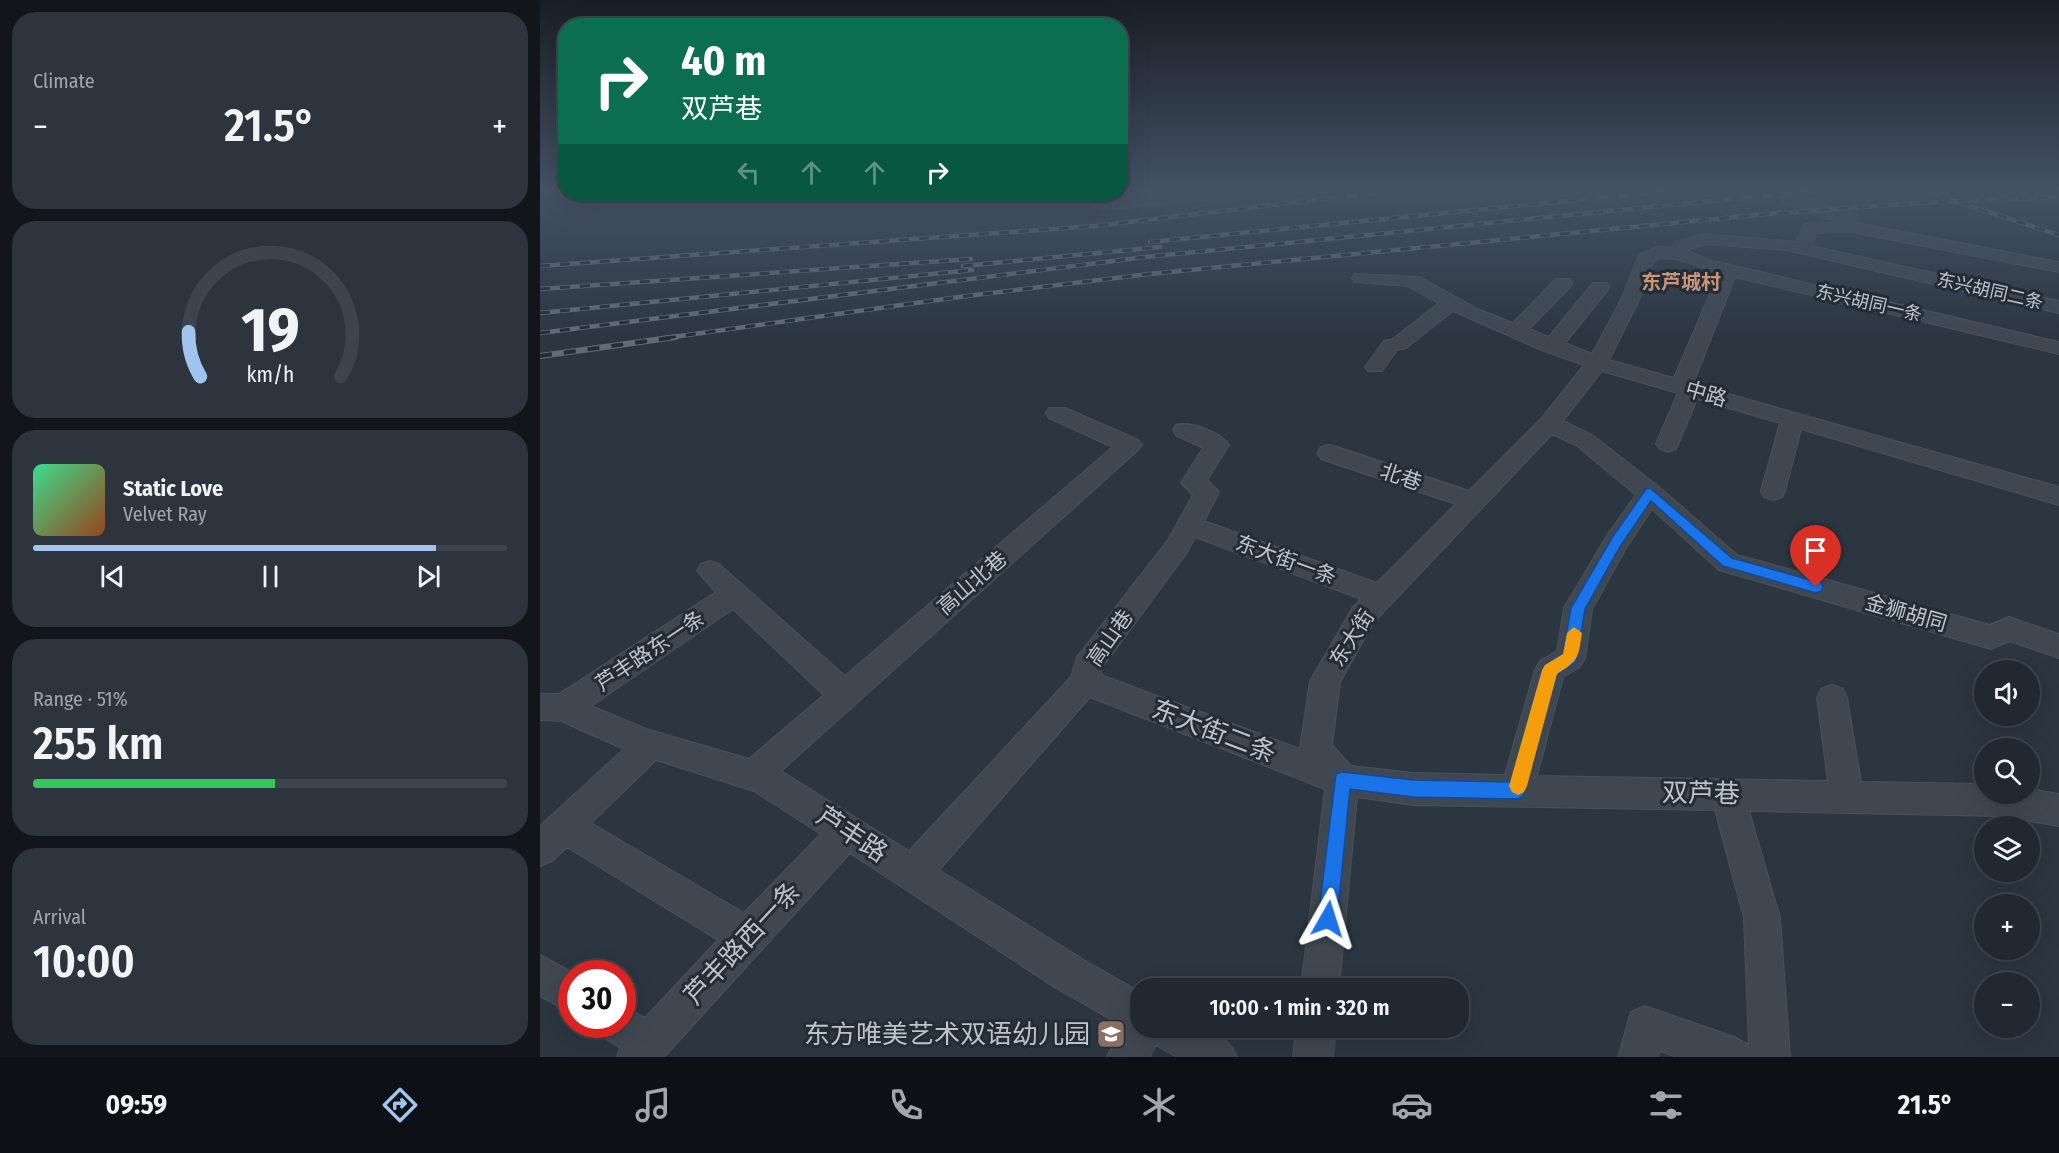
<!DOCTYPE html>
<meta charset="utf-8">
<style>
:root{--surface:#202831;--page:#2d343d;--text:#f1f3f6;--muted:#a2a6ab;--line:#3d444d;--accent:#9fc4ed}
body{margin:0;font-family:"Fira Sans Condensed","Noto Sans SC",sans-serif;background:var(--page);color:var(--text);height:100vh;display:flex;flex-direction:column;font-size:22px;white-space:nowrap}
*{box-sizing:border-box;margin:0}
p{font-size:20px;color:var(--muted)}
.icon{flex:none;width:33px;height:33px;fill:none;stroke:currentColor;stroke-width:2;stroke-linecap:round;stroke-linejoin:round}
.map{position:relative;flex:1;overflow:hidden}
.details{display:flex;flex-direction:column;gap:12px;padding:12px;background:#12161b;width:540px}
.details>*{flex:none}
.guide{position:absolute;left:18px;top:18px;width:570px;height:183px;border-radius:24px;box-shadow:0 6px 24px #0002,0 0 0 2px var(--line);background:#0b6e4f;color:#fff;overflow:hidden}
.tools{position:absolute;left:1434px;top:660px;display:grid;gap:12px}
.tools a{display:grid;place-items:center;width:66px;height:66px;border-radius:50%;background:var(--surface);box-shadow:0 6px 24px #0002,0 0 0 2px var(--line);font-size:30px}
.speed{position:absolute;left:18px;top:960px;display:flex;gap:12px;font-size:30px;font-weight:700;text-align:center}
.speed>*{display:grid;place-content:center;width:78px;height:78px;border-radius:50%;background:var(--surface);box-shadow:0 6px 24px #0002,0 0 0 2px var(--line);line-height:1}
.speed .limit{border:9px solid #d22;background:#fff;color:#111}
.pin{position:absolute;display:grid;place-items:center;width:51px;height:51px;color:#fff;margin:-62px -26px;border-radius:50% 50% 50% 0;rotate:-45deg;box-shadow:0 0 6px #0007}
.pin .icon{rotate:45deg}
.me{position:absolute;width:66px;margin:-33px;rotate:6deg;stroke-linejoin:round;filter:drop-shadow(0 0 4px #0008)}
.turn{display:flex;align-items:center;gap:21px;height:126px;padding:0 24px;font-size:27px}
.turn .icon{width:78px;height:78px;stroke-width:2.5}
.turn b{display:block;font-size:42px;line-height:51px}
.lanes{display:flex;align-items:center;height:57px;padding:0 24px;background:#0003;justify-content:center;gap:30px;direction:ltr}
.lanes .off{opacity:.35}
.big{font-size:45px;font-weight:600;line-height:1.1}
.details .widget{flex:1;display:flex;flex-direction:column;justify-content:center;gap:9px;min-width:0;padding:0 21px;border-radius:24px;background:var(--page)}
.details .dial{align-items:center;gap:0}
.dial svg{height:156px;overflow:visible;fill:none;stroke:var(--line);stroke-width:7;stroke-linecap:round;text-anchor:middle}
.dial text{fill:var(--text);stroke:none}
.song{display:flex;align-items:center;gap:18px}
.cover{width:72px;height:72px;border-radius:9px;background:linear-gradient(135deg,hsl(150 70% 55%),hsl(20 70% 35%))}
.played{height:6px;border-radius:3px;background:linear-gradient(90deg,var(--accent) 85%,var(--line) 85%)}
.keys{display:flex;justify-content:space-around;direction:ltr}
.heat{display:flex;justify-content:space-between;align-items:center;font-size:33px;direction:ltr}
.charge{height:9px;border-radius:4px;background:linear-gradient(90deg,#34c759 51%,var(--line) 0)}
.trip{position:absolute;left:590px;top:978px;width:339px;height:60px;border-radius:24px;background:var(--surface);box-shadow:0 6px 24px #0002,0 0 0 2px var(--line);font-weight:600;line-height:60px;text-align:center}
.dock{display:flex;height:96px;justify-content:space-around;align-items:center;background:#0d1014;color:var(--muted)}
.dock .icon{width:42px;height:42px}
.dock .active{color:var(--accent)}
.dock b{font-size:27px;color:var(--text)}
main{display:flex;flex:1;min-height:0}
.map>svg:first-child{display:block}
.lines{fill:none;stroke-linecap:round;stroke-linejoin:round}
.minor-tunnel{stroke:#414b56;stroke-width:18;stroke-dasharray:18 9;stroke-linecap:butt}
.minor-casing{stroke:#48515a;stroke-width:2}
.minor{fill:#3f4851;fill-rule:evenodd}
.rail-far1-casing{stroke:#616c77;stroke-width:4.5}
.rail-casing{stroke:#616c77;stroke-width:6}
.rail-far1{stroke:#232d36;stroke-width:3;stroke-dasharray:10;stroke-linecap:butt}
.rail{stroke:#232d36;stroke-width:4;stroke-dasharray:12;stroke-linecap:butt}
.route{fill:#1a73e8;stroke:#114b97;stroke-width:1.5}
.slow{fill:#f59e0b}
.labels{text-anchor:middle;stroke-width:6;stroke-linejoin:round;paint-order:stroke}
.far-street-label{font-size:18px;fill:#bcc3cb;stroke:#232d36}
.far-quarter-label{font-size:20px;font-weight:bold;fill:#ca9477;stroke:#232d36}
.street-label{font-size:21px;fill:#bcc3cb;stroke:#232d36}
.near-street-label{font-size:26px;fill:#bcc3cb;stroke:#232d36}
.near-poi-label{font-size:26px;fill:#bcc3cb;stroke:#232d36;text-anchor:end}
</style>
<main>
<section class="details">
<div class="widget"><p>Climate</p>
<div class="heat"><a>−</a><b class="big">21.5°</b><a>+</a></div>
</div>
<div class="widget dial"><svg viewBox="0 0 100 80">
<path d="M14 69A42 42 0 1 1 86 69"/>
<path d="M14 69A42 42 0 0 1 8 46" stroke="#9fc4ed"/>
<text x="50" y="56" font-size="32" font-weight="700">19</text>
<text x="50" y="72" font-size="11">km/h</text>
</svg></div>
<div class="widget">
<div class="song"><i class="cover"></i><div><b>Static Love</b><p>Velvet Ray</p></div></div>
<div class="played"></div>
<div class="keys"><svg class="icon" aria-label="previous" viewBox="0 0 24 24"><path d="M18 5L8 12l10 7zM5 5v14"/></svg><svg class="icon" aria-label="pause" viewBox="0 0 24 24"><path d="M8 5v14M16 5v14"/></svg><svg class="icon" aria-label="next" viewBox="0 0 24 24"><path d="M6 5l10 7-10 7zM19 5v14"/></svg></div>
</div>
<div class="widget"><p>Range · 51%</p><b class="big">255 km</b><div class="charge"></div></div>
<div class="widget"><p>Arrival</p><b class="big">10:00</b></div>
</section>
<div class="map">
<svg width="1519" height="1057" viewBox="0 0 1519 1057">
<rect width="100%" height="100%" fill="#2b3641"/>
<g class="lines">
<!-- minor-tunnel -->
<path class="minor-tunnel" d="M 1239,190 L 1253,199"/>
<!-- minor casing -->
<g class="minor-casing">
<g id="minor">
<path d="M 663,190 L 723,190 L 715,195 L 561,210 L 531,194 L 550,194 L 563,200 Z"/>
<path d="M 1253,194 L 1317,216 L 1319,220 L 1317,223 L 1519,262 L 1519,272 L 1311,232 L 1277,233 L 1272,246 L 1519,301 L 1519,313 L 1246,250 L 1165,244 L 1149,249 L 1149,251 L 1169,260 L 1519,342 L 1519,354 L 1195,277 L 1153,384 L 1519,487 L 1519,505 L 1261,429 L 1245,491 L 1242,497 L 1233,500 L 1224,497 L 1221,491 L 1240,423 L 1157,399 L 1136,449 L 1128,452 L 1120,449 L 1116,444 L 1138,393 L 1062,371 L 1023,421 L 1052,435 L 1119,487 L 1197,555 L 1450,625 L 1469,617 L 1519,634 L 1519,658 L 1470,641 L 1451,649 L 1179,570 L 1112,509 L 1086,548 L 1052,609 L 1045,658 L 1040,667 L 1023,677 L 997,776 L 1288,781 L 1277,698 L 1281,689 L 1292,685 L 1303,689 L 1307,698 L 1321,782 L 1444,784 L 1444,794 L 1490,794 L 1490,789 L 1519,794 L 1519,826 L 1460,816 L 1209,811 L 1240,918 L 1250,1057 L 1137,1057 L 1120,1051 L 1118,1057 L 1078,1057 L 1091,1012 L 1105,1006 L 1194,1037 L 1209,1045 L 1204,918 L 1175,810 L 873,805 L 817,797 L 799,988 L 761,988 L 785,789 L 550,697 L 399,870 L 544,960 L 600,992 L 600,1028 C 635,1028 681,1019 697,1057 L 637,1057 L 616,1045 L 610,1057 L 567,1057 L 583,1026 L 516,988 L 310,853 L 124,1057 L 77,1057 L 80,1048 L 65,1038 L 59,1024 L 82,1024 L 82,1006 L 105,1018 L 178,940 L 27,847 L 12,861 L 0,866 L 0,826 L 84,749 L 21,721 L 0,720 L 0,694 L 19,694 L 176,592 L 157,571 L 161,564 L 170,561 L 179,564 L 305,676 L 573,447 L 509,418 L 506,413 L 509,408 L 525,408 L 598,440 L 602,445 L 598,450 L 241,771 L 369,851 L 531,677 L 537,657 L 628,540 L 653,495 L 641,483 L 663,448 L 636,435 L 633,430 L 636,425 C 650,421 681,432 689,445 L 667,480 L 679,492 L 664,521 L 837,583 L 916,504 L 781,459 L 777,453 L 781,447 L 789,445 L 797,447 L 929,491 L 1001,419 L 1044,365 L 1004,351 L 913,311 L 866,348 L 857,350 L 842,371 L 828,371 L 825,367 L 844,341 L 853,339 L 899,303 L 868,286 L 815,282 L 812,278 L 815,274 L 879,277 L 937,309 L 973,323 L 1016,279 L 1030,279 L 1032,283 L 1030,287 L 989,329 L 1009,337 L 1053,283 L 1067,283 L 1069,287 L 1067,291 L 1025,343 L 1052,354 L 1081,300 L 1099,255 L 1116,247 L 1132,248 L 1135,242 L 1164,234 L 1256,242 L 1265,224 L 1301,222 C 1283,217 1257,213 1245,199 L 1247,196 ZM 1119,258 L 1137,259 L 1179,273 L 1134,378 L 1069,360 L 1099,300 L 1113,262 ZM 1012,434 L 1036,445 L 1096,495 L 1068,534 L 1024,608 L 1017,651 L 1000,661 L 995,670 L 965,775 L 873,773 L 811,766 L 792,745 L 800,682 L 833,623 ZM 655,537 L 821,599 L 813,607 L 770,681 L 760,749 L 561,675 L 561,669 L 646,554 ZM 193,609 L 284,695 L 209,759 L 106,729 L 51,706 ZM 116,760 L 214,791 L 281,834 L 204,913 L 51,823 Z"/>
<path d="M 0,955 L 35,974 L 32,974 L 32,1013 L 0,996 Z"/>
<path d="M 756,1028 L 796,1028 L 793,1057 L 753,1057 Z"/>
</g>
</g>
<!-- minor -->
<use href="#minor" class="minor"/>
<!-- rail-far1 casing -->
<g class="rail-far1-casing">
<g id="rail-far1">
<path d="M 1381,190 L 1519,235"/>
<path d="M 610,242 L 1138,190"/>
<path d="M 0,266 L 555,226 L 860,190"/>
<path d="M 423,266 L 620,247"/>
<path d="M 0,289 L 431,259"/>
<path d="M 0,313 L 432,270"/>
<path d="M 0,333 L 605,257 L 1283,190"/>
<path d="M 126,338 L 419,297 L 609,274 L 1227,214 L 1378,203 L 1519,197"/>
</g>
</g>
<!-- rail casing -->
<g class="rail-casing">
<path id="rail" d="M 0,356 L 136,337"/>
</g>
<!-- rail-far1 -->
<use href="#rail-far1" class="rail-far1"/>
<!-- rail -->
<use href="#rail" class="rail"/>
</g>
<!-- sky -->
<linearGradient id="sky" x2="0" y2="1"><stop stop-color="#181e24"/><stop offset="0.56" stop-color="#445265"/><stop offset="1" stop-color="#445265" stop-opacity="0"/></linearGradient>
<rect width="1519" height="338" fill="url(#sky)"/>
<!-- route -->
<path class="route" d="M 1110,488 L 1192,558 L 1281,583 L 1283,587 L 1281,591 L 1276,593 L 1183,566 L 1111,501 L 1081,545 L 1045,609 L 1036,662 L 1017,674 L 983,796 L 977,799 L 873,797 L 810,789 L 797,919 L 794,926 L 788,929 L 781,926 L 778,919 L 796,774 L 802,772 L 873,780 L 971,782 L 1002,670 L 1005,665 L 1023,654 L 1031,608 L 1072,538 L 1106,489 Z"/>
<!-- slow -->
<path class="slow" d="M 1034,627 L 1042,633 C 1038,658 1039,660 1017,674 L 987,786 L 984,792 L 978,795 L 972,792 L 969,786 L 1002,670 L 1005,665 L 1023,654 L 1027,633 Z"/>
<!-- icons -->
<defs>
<g id="school-square" transform="scale(1.5)"><rect x="-9" y="-9" width="18" height="18" rx="4" fill="#8d6e63" stroke="#232d36"/><path d="M0-5L7-2L0 1L-7-2ZM-4 1L0 2.5L4 1V4Q0 6-4 4Z" fill="#fff"/></g>
</defs>
<g fill-rule="evenodd">
<use href="#school-square" x="571" y="1034"/>
</g>
<g class="labels">
<!-- far-street labels -->
<g class="far-street-label">
<text transform="translate(1450 291) rotate(13)" y="6">东兴胡同二条</text>
<text transform="translate(1329 303) rotate(13)" y="6">东兴胡同一条</text>
</g>
<!-- far-quarter labels -->
<g class="far-quarter-label">
<text x="1141" y="289">东芦城村</text>
</g>
<!-- street labels -->
<g class="street-label">
<text transform="translate(1166 394) rotate(16)" y="7">中路</text>
<text transform="translate(861 477) rotate(19)" y="7">北巷</text>
<text transform="translate(746 560) rotate(20)" y="7">东大街一条</text>
<text transform="translate(432 583) rotate(-41)" y="7">高山北巷</text>
<text transform="translate(1366 613) rotate(16)" y="7">金狮胡同</text>
<text transform="translate(570 638) rotate(-55)" y="7">高山巷</text>
<text transform="translate(812 638) rotate(-57)" y="7">东大街</text>
<text transform="translate(110 651) rotate(-34)" y="7">芦丰路东一条</text>
</g>
<!-- near-street labels -->
<g class="near-street-label">
<text transform="translate(674 731) rotate(21)" y="9">东大街二条</text>
<text transform="translate(1161 793) rotate(1)" y="9">双芦巷</text>
<text transform="translate(312 834) rotate(33)" y="9">芦丰路</text>
<text transform="translate(202 943) rotate(-47)" y="9">芦丰路西一条</text>
</g>
<!-- near-poi labels -->
<g class="near-poi-label">
<text x="550" y="1043">东方唯美艺术双语幼儿园</text>
</g>
</g>
</svg>
<div class="tools">
<a><svg class="icon" aria-label="sound" viewBox="0 0 24 24"><path d="M4 9h4l5-4v14l-5-4H4zM17 9q2 3 0 6"/></svg></a>
<a><svg class="icon" aria-label="search" viewBox="0 0 24 24"><circle cx="10" cy="10" r="6"/><path d="M15 15l6 6"/></svg></a>
<a><svg class="icon" aria-label="layers" viewBox="0 0 24 24"><path d="M12 4l9 5-9 5-9-5zM3 14l9 5 9-5"/></svg></a>
<a>+</a>
<a>−</a>
</div>
<div class="speed"><div class="limit">30</div></div>
<div class="pin" style="left:1276px;top:587px;background:#d93025"><svg class="icon" aria-label="arrive" viewBox="0 0 24 24"><path d="M6 21V4h12l-3 4 3 4H6"/></svg></div>
<svg class="me" style="left:788px;top:919px" viewBox="-20 -20 40 40"><path d="M0-17L14 15 0 8-14 15z" fill="#1a73e8" stroke="#fff" stroke-width="4"/></svg>
<div class="trip">10:00 · 1 min · 320 m</div>
<div class="guide">
<div class="turn"><svg class="icon" aria-label="right" viewBox="0 0 24 24"><path d="M7 20v-9h11M14 6l5 5-5 5"/></svg><div><b>40 m</b>双芦巷</div></div>
<div class="lanes"><svg class="icon off" aria-label="left" viewBox="0 0 24 24"><path d="M17 20v-9H6M10 6l-5 5 5 5"/></svg><svg class="icon off" aria-label="ahead" viewBox="0 0 24 24"><path d="M12 20V5M6 11l6-6 6 6"/></svg><svg class="icon off" aria-label="ahead" viewBox="0 0 24 24"><path d="M12 20V5M6 11l6-6 6 6"/></svg><svg class="icon" aria-label="right" viewBox="0 0 24 24"><path d="M7 20v-9h11M14 6l5 5-5 5"/></svg></div>
</div>
</div>
</main>
<nav class="dock">
<b>09:59</b>
<svg class="icon active" aria-label="directions" viewBox="0 0 24 24"><path d="M12 3l9 9-9 9-9-9zM9 14v-3h6M13 9l2 2-2 2"/></svg>
<svg class="icon" aria-label="music" viewBox="0 0 24 24"><path d="M9 18V5l10-2v13"/><circle cx="6" cy="18" r="3"/><circle cx="16" cy="16" r="3"/></svg>
<svg class="icon" aria-label="phone" viewBox="0 0 24 24"><path d="M5 4h4l2 5-3 2q2 4 5 5l2-3 5 2v4C11 20 4 13 5 4z"/></svg>
<svg class="icon" aria-label="climate" viewBox="0 0 24 24"><path d="M12 3v18M4 7l16 10M4 17L20 7"/></svg>
<svg class="icon" aria-label="car" viewBox="0 0 24 24"><path d="M5 17H2v-5l4-1 3-4h7l3 4 3 1v5h-3M9 17h6M6 11h13"/><circle cx="7" cy="17" r="2"/><circle cx="17" cy="17" r="2"/></svg>
<svg class="icon" aria-label="filters" viewBox="0 0 24 24"><path d="M4 7h16M4 17h16"/><circle cx="9" cy="7" r="2"/><circle cx="15" cy="17" r="2"/></svg>
<b>21.5°</b>
</nav>
